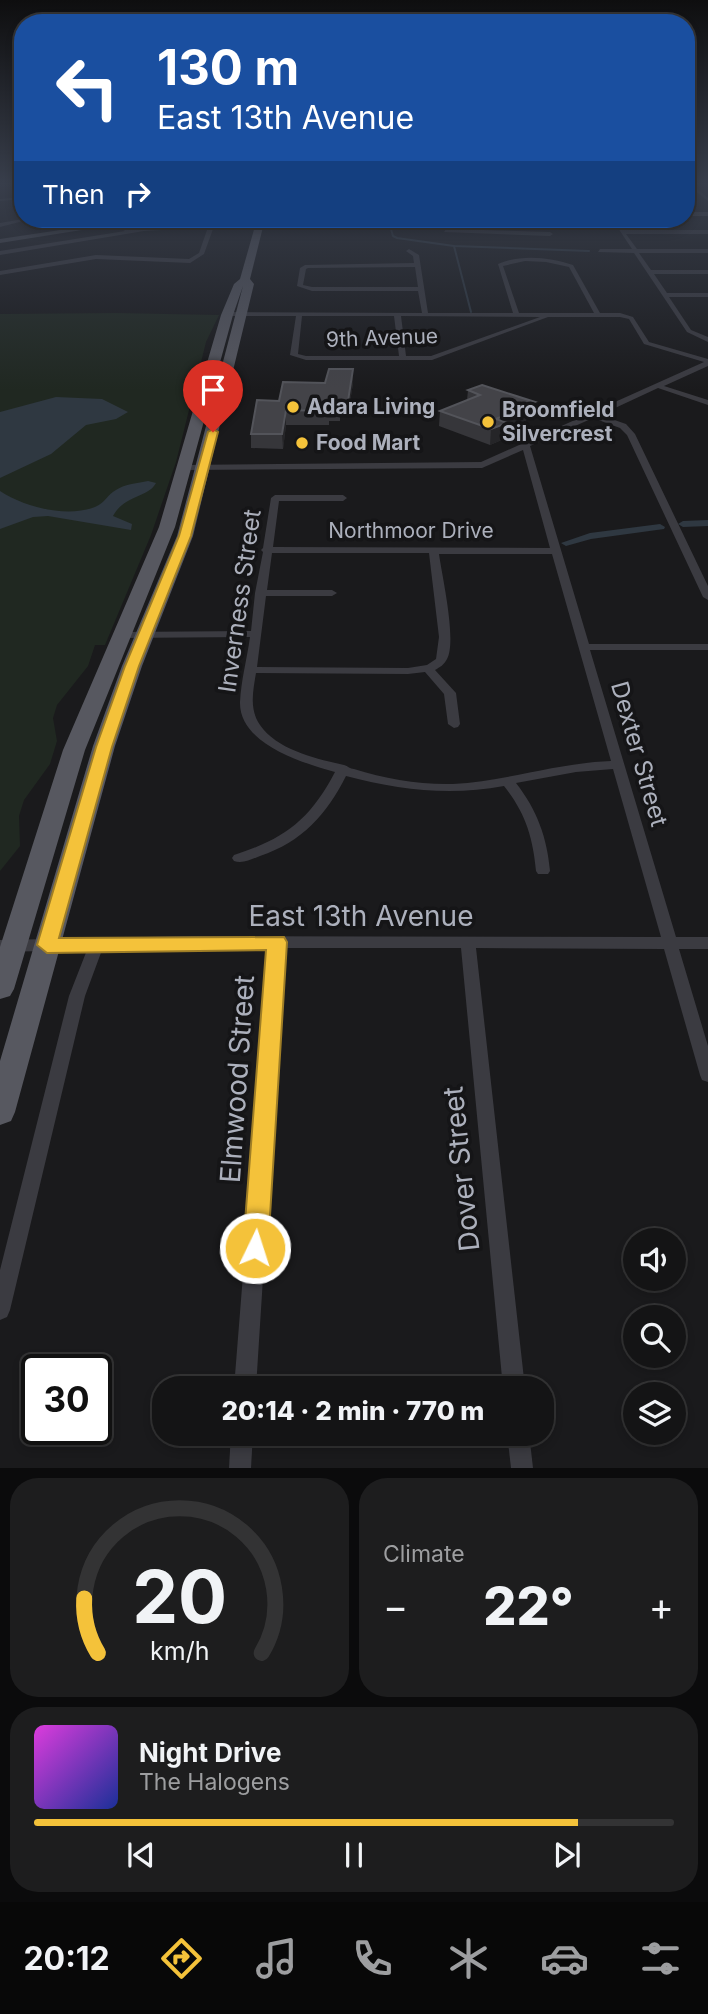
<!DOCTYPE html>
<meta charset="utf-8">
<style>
:root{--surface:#141415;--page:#1d1d1e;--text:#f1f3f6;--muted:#9d9ea0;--line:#333334;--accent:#f4c23a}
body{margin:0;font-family:Inter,sans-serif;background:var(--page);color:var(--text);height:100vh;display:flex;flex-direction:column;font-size:26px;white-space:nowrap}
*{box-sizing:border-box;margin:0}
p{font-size:23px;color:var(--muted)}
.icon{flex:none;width:38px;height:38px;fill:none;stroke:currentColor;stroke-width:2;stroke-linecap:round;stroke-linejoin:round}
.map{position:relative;height:1468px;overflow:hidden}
.panel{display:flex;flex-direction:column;gap:10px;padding:10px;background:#0b0b0c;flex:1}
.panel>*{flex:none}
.banner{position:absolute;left:14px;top:14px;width:681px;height:214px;border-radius:28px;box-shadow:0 4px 10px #0003,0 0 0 2px var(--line);background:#1a4fa0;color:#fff;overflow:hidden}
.tools{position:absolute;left:623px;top:1228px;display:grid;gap:14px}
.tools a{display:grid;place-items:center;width:63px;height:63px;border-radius:50%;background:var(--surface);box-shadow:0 4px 10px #0003,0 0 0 2px var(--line);font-size:35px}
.speed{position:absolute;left:21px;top:1354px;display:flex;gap:14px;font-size:35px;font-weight:700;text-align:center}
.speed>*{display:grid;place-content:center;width:91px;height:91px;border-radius:50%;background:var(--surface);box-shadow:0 4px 10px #0003,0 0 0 2px var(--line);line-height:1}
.speed .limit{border:4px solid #111;border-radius:10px;background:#fff;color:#111}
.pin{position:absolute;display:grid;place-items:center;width:60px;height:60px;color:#fff;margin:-72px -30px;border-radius:50% 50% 50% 0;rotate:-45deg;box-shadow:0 0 7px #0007}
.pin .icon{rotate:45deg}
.me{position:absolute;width:77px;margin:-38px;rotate:4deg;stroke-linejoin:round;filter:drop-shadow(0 0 5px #0008)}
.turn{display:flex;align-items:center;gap:24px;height:147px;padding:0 28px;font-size:32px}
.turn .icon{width:91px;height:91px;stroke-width:2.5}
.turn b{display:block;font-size:49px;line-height:60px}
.then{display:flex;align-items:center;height:66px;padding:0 28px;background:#0003;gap:14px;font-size:26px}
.big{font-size:52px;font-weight:800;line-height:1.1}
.panel .card{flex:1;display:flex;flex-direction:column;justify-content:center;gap:10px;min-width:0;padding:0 24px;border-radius:28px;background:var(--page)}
.panel .dial{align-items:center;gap:0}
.dial svg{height:182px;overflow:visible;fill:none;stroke:var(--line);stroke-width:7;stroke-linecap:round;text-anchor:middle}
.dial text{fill:var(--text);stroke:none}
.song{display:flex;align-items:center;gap:21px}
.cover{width:84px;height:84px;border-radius:10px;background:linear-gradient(135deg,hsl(300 70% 55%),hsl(230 70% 35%))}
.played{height:7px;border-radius:4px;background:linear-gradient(90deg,var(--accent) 85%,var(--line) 85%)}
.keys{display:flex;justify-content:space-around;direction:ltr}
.heat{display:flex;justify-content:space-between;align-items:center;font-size:38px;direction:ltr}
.panel .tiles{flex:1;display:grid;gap:10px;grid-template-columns:1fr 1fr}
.card:last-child{grid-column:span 2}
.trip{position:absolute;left:152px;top:1376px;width:402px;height:70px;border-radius:28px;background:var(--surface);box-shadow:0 4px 10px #0003,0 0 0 2px var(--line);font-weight:800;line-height:70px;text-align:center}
.tab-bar{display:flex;height:112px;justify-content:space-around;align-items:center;background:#080808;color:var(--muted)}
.tab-bar .icon{width:49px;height:49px}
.tab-bar .active{color:var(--accent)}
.tab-bar b{font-size:32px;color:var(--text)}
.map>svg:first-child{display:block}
.green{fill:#202821}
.water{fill:#2f3841}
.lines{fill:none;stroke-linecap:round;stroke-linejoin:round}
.stream{stroke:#2f3841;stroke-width:2}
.canal{fill:#2f3841;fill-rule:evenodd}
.street{fill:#3b3b41;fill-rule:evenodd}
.secondary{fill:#494a51;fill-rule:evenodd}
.primary{fill:#575860;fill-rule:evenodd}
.wall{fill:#36363a}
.shaded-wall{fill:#252528}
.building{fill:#434348;stroke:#53545a;stroke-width:2}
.route{fill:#f4c23a;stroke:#9f7e26;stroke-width:2}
.poi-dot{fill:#f4c23a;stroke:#151517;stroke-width:2.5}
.labels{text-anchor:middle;stroke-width:7;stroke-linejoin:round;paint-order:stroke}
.far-street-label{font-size:21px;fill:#acb0bc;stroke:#151517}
.far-poi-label{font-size:21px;font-weight:bold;fill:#acb0bc;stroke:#151517;text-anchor:start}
.street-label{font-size:24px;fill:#acb0bc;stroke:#151517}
.near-street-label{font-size:28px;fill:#acb0bc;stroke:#151517}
</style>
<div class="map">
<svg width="708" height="1468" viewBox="0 0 708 1468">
<rect width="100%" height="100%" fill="#1a1a1c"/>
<!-- green -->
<path class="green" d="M 117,313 L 219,315 L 206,342 L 176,462 L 151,535 L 105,645 L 95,645 L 88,666 L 57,705 L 53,718 L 57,741 L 50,764 L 24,800 L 19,816 L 20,846 L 0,871 L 0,314 Z"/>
<!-- water -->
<g class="water">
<path d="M 56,397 L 102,399 L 128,412 L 116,419 L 86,425 L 51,454 L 0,478 L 0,412 Z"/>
<path d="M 148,481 L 156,483 C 148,498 124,495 113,516 L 132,524 L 131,530 L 48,516 L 33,517 L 0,529 L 0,491 C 24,507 67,518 95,507 C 105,503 108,494 116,490 C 125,484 138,483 148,481 Z"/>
</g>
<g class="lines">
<!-- stream -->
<g class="stream">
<path d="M 388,219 L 393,236 L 397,238 L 454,246 L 589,251"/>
<path d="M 390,223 L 405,223"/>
<path d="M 454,246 L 471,312"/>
</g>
<!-- canal -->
<g class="canal">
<path d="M 708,520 L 708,526 L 683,527 L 678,524 L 683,521 Z"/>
<path d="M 660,524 L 665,527 L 664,529 L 591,539 L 566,546 L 561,543 L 590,533 Z"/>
</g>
<!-- street -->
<g class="street">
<path d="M 688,185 L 693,185 L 708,198 L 708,201 Z"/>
<path d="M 23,197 L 23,199 L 0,201 L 0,199 Z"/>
<path d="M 23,219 L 31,219 L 0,227 L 0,223 Z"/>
<path d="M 103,219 C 114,219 124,229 134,229 C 160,230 188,218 213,229 L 204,254 L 190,263 L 96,259 L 0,275 L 0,271 L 96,255 L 189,259 L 199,253 L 207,230 L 197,228 L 144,231 L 0,255 L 0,251 L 125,231 Z"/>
<path d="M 612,219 L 616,219 L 624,230 L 708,230 L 708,234 L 626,234 L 637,249 L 708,249 L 708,253 L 639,253 L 651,270 L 708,270 L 708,274 L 654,274 L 667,293 L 708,293 L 708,297 L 669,297 L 691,330 L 708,337 L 708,342 L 687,332 L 634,253 L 598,252 L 600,249 L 632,249 Z"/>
<path d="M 446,229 L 550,232 L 553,234 L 550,236 L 444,232 Z"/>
<path d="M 409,249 L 419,255 L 428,313 L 513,313 L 498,264 C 522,254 549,257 573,265 L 600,313 L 620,313 L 633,317 L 649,342 L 708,359 L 708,366 L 664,386 L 708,400 L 708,405 L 658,388 L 600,415 L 626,424 L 635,434 L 708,586 L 708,600 L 703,597 L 627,435 L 620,428 L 593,418 L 530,446 L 589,644 L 708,644 L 708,650 L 590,650 L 676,937 L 708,937 L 708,949 L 679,949 L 708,1046 L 708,1082 L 702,1080 L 700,1075 L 664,949 L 476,948 L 525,1388 L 503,1388 L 461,948 L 284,948 L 256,1388 L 234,1388 L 269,948 L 102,950 L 85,996 L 10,1310 L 7,1317 L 0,1320 L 0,1270 L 69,996 L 87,950 L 0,952 L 0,940 L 193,936 L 661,937 L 613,769 L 576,772 L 516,783 C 537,810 547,837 550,871 L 548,874 L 538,874 L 536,871 C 533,837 525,812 504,786 C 450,796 399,790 346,776 C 327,814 302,842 260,856 C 252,859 243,864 234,861 L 232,858 L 234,855 C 284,839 310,820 335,772 C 303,763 239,744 240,702 C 241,680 247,659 250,637 L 120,638 L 115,635 L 120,632 L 251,631 L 255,593 L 263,552 L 261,550 L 263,548 L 271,498 L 275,495 L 343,495 L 347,498 L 343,501 L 279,501 L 273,547 L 550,548 L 523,450 L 482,468 L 185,470 L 181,467 L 182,465 L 481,462 L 704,362 L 644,344 L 629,319 L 620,317 L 548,317 L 432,360 L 306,360 L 290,355 L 296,316 L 228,316 L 225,314 L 228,312 L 422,313 L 418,291 L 312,291 L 297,286 L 300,268 L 305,265 L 414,263 L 413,256 L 406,251 ZM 525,261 L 546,262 L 569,267 L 594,313 L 519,313 L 503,266 ZM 415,267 L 418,287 L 312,287 L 303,285 L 306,269 L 308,268 ZM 302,316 L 394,316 L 399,356 L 306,356 L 298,354 ZM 401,316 L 540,317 L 431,356 L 406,356 ZM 272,553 L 429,553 L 439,637 L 436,659 L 427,665 L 408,668 L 257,667 L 266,596 L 332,596 L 337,593 L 332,590 L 267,590 ZM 439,554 L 552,554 L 611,761 C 557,763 507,781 453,784 C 421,785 385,779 354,769 C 350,769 348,766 344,765 C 317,759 277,750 260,725 C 249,709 253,691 256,673 L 408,674 L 425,672 L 444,694 L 448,724 L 454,728 L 458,727 L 460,724 L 456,693 L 435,670 C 440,667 444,665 447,659 C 457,641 442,576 439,554 Z"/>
<path d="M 231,1433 L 253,1433 L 251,1468 L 229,1468 Z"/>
<path d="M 507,1433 L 529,1433 L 533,1468 L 511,1468 Z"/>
</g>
<!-- secondary -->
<g class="secondary">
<rect x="686" y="212" width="22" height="4"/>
<path d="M 134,219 L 151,219 L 0,243 L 0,239 Z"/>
</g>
<!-- primary -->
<path class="primary" d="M 257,219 L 265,219 L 250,279 L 254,284 L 193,536 L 142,666 L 115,746 L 15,1112 L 11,1121 L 0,1125 L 0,1061 L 93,746 L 122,666 L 177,536 L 243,286 L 233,315 L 175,527 L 85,750 L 14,989 L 10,996 L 0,999 L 0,947 L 63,750 L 159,527 L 221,315 L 234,284 L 240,279 Z"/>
</g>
<!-- wall -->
<g class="wall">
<path d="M 353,369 L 353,383 L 348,415 L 340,415 L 340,421 L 329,421 L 329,425 L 286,425 L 283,449 L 251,448 L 251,434 L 279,401 L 325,383 Z"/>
<path d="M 482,385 L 533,417 L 507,429 L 506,438 L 490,445 L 439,426 L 440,411 L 467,400 L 468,390 Z"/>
</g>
<!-- shaded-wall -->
<g class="shaded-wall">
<path d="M 353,369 L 353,383 L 348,415 L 348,401 Z"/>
<path d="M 535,402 L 533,417 L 507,429 L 506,438 L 490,445 L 491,429 L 496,419 Z"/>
<path d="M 286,410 L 286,425 L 283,449 L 282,434 Z"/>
</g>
<!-- building -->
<g class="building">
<path d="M 329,369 L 353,369 L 348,401 L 340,401 L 339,407 L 329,406 L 328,411 L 286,410 L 282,434 L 251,434 L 257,400 L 279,401 L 283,382 L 325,383 Z"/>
<path d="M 482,385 L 535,402 L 496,419 L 507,423 L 491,429 L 440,411 L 480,395 L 468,390 Z"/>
</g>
<!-- sky -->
<linearGradient id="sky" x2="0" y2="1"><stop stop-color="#0e0e0f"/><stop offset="0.47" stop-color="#383e4b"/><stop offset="1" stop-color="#383e4b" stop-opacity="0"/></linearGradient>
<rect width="708" height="390" fill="url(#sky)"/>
<!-- route -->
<path class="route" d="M 213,429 L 218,432 L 191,536 L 139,666 L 112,747 L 59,938 L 284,937 L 287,942 L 268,1248 L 264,1257 L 255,1260 L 246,1257 L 243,1248 L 266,950 L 47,953 L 37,945 L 96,747 L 125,666 L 179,536 L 208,432 Z"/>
<!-- markers -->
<g class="poi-dot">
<circle cx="293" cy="407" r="7"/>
<circle cx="488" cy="422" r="7"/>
<circle cx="302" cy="443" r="7"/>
</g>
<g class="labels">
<!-- far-street labels -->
<g class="far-street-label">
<text transform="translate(382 338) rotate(-2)" y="7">9th Avenue</text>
<text x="411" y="538">Northmoor Drive</text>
</g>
<!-- far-poi labels -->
<g class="far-poi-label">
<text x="307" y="414">Adara Living</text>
<text x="502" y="417">Broomfield<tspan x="502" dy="24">Silvercrest</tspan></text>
<text x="316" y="450">Food Mart</text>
</g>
<!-- street labels -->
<g class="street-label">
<text transform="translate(240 601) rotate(-82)" y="8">Inverness Street</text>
<text transform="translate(639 754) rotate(74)" y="8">Dexter Street</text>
</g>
<!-- near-street labels -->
<g class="near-street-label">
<text x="361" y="926">East 13th Avenue</text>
<text transform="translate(237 1079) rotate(-86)" y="10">Elmwood Street</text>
<text transform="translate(461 1169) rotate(-96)" y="10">Dover Street</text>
</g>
</g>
</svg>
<div class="tools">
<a><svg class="icon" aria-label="sound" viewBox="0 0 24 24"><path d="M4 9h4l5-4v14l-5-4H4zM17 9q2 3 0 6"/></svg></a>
<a><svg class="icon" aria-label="search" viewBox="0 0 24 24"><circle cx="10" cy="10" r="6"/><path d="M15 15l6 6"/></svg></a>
<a><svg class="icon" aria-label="layers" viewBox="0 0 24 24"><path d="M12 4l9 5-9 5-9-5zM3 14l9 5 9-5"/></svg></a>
</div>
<div class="speed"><div class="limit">30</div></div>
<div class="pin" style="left:213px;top:432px;background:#d93025"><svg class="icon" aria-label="arrive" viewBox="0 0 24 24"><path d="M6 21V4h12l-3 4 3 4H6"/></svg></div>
<svg class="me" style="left:255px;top:1248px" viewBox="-20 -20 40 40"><circle r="17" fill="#f4c23a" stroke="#fff" stroke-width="3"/><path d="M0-11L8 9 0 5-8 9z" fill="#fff"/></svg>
<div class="trip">20:14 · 2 min · 770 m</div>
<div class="banner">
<div class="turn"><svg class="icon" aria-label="left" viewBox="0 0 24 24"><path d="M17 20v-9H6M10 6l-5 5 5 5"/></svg><div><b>130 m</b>East 13th Avenue</div></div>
<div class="then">Then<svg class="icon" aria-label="right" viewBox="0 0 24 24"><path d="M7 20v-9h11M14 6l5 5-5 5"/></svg></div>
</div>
</div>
<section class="panel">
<div class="tiles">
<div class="card dial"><svg viewBox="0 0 100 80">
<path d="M14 69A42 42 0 1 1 86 69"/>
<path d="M14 69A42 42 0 0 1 8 45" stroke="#f4c23a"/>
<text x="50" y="56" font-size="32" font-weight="700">20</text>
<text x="50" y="72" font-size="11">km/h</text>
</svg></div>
<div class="card"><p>Climate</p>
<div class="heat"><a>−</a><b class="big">22°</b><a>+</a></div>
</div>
<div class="card">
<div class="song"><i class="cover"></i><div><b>Night Drive</b><p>The Halogens</p></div></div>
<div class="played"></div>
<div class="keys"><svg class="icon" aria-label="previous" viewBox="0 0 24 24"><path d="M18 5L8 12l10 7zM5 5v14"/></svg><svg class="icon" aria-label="pause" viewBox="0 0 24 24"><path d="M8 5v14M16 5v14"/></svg><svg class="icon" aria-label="next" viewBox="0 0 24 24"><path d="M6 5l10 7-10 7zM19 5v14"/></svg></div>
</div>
</div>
</section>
<nav class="tab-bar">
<b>20:12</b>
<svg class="icon active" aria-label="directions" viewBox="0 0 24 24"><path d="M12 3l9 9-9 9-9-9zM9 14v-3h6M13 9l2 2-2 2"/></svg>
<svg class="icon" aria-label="music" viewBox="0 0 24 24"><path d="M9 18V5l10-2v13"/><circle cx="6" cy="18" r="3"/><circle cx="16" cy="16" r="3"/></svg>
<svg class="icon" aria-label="phone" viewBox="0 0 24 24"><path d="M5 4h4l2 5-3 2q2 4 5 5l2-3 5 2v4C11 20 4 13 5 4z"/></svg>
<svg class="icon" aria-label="climate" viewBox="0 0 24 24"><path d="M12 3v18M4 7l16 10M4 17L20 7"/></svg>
<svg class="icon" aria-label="car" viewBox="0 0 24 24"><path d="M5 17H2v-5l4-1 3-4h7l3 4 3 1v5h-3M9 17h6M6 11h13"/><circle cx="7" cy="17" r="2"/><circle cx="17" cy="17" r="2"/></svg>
<svg class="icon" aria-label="filters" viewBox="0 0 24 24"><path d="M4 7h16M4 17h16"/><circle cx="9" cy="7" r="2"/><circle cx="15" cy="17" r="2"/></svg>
</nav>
